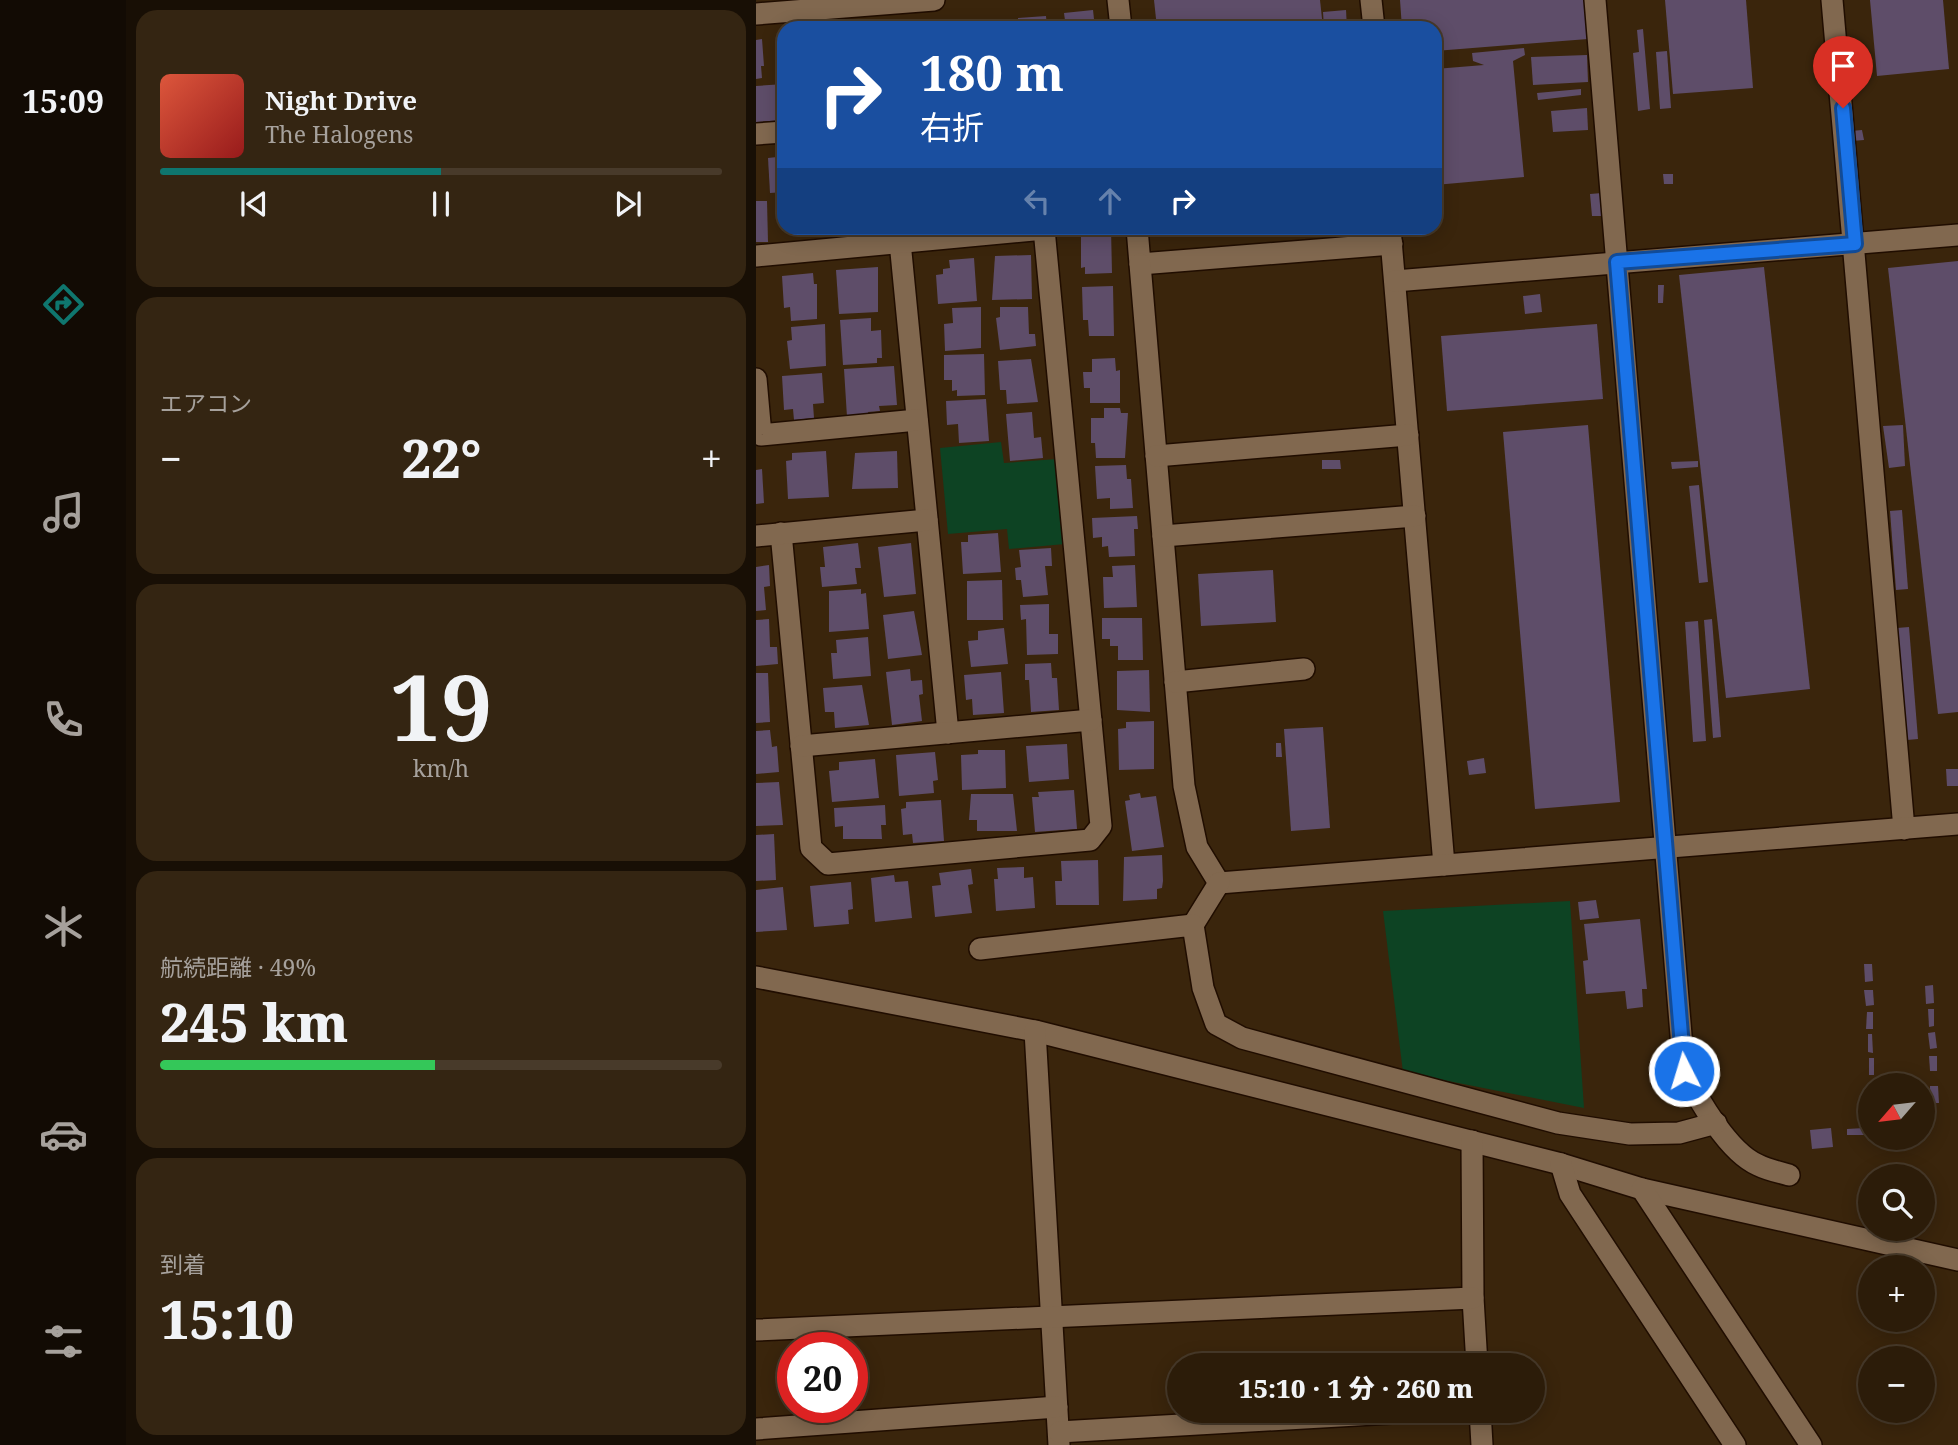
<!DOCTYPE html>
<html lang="ja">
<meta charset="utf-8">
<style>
:root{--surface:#2c1c09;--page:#342512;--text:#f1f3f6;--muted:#a6a19c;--line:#483a2a;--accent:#0f766e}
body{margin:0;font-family:"Noto Serif","Noto Sans JP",serif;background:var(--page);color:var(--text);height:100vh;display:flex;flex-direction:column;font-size:26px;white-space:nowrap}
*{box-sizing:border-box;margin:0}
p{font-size:23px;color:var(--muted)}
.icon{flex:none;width:38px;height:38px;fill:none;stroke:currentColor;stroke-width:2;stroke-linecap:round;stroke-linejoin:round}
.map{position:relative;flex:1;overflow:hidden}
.panel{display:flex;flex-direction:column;gap:10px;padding:10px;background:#180f05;width:630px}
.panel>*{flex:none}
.guide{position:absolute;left:21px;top:21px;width:665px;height:214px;border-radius:21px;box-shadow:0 4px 18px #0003,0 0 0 2px var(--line);background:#1a4fa0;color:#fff;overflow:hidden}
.needle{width:46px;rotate:242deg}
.fabs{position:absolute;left:1102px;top:1073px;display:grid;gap:14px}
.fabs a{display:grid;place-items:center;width:77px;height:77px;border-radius:50%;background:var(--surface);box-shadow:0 4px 18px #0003,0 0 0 2px var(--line);font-size:35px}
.speed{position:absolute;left:21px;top:1332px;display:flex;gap:14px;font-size:35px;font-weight:700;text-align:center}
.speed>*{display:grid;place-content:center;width:91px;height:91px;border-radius:50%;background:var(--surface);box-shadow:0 4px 18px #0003,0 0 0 2px var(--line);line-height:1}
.speed .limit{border:10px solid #d22;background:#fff;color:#111}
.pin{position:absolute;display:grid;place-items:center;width:60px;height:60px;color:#fff;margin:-72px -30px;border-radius:50% 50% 50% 0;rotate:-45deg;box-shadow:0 0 7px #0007}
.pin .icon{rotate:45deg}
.me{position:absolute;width:77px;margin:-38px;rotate:355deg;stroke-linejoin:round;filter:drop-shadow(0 0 5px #0008)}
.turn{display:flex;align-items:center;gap:24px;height:147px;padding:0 28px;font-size:32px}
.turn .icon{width:91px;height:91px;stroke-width:2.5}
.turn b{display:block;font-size:49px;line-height:60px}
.lanes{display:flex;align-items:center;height:66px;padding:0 28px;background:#0003;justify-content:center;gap:35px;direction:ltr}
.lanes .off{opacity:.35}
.big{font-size:52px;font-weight:800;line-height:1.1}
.panel .tile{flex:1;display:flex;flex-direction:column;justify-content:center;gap:10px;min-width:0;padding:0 24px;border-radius:21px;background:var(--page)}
.panel .dial{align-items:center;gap:0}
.dial b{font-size:91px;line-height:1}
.song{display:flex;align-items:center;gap:21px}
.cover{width:84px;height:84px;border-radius:10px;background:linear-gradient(135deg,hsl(10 70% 55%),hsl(0 70% 35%))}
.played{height:7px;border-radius:4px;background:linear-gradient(90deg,var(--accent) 50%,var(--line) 50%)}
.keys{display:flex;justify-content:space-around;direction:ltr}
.heat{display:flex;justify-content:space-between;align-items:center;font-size:38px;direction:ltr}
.charge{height:10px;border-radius:5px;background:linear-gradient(90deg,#34c759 49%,var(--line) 0)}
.trip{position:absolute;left:411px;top:1353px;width:378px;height:70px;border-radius:35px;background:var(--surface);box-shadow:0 4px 18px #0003,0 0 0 2px var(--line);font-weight:800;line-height:70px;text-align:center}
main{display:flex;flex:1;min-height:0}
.dock{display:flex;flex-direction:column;width:126px;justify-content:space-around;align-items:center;background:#120b04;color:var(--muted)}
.dock .icon{width:49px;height:49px}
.dock .current{color:var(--accent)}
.dock b{font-size:32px;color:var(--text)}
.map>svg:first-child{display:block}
.green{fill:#0d4323}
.building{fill:#5e4d69}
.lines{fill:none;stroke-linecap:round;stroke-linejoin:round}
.minor-casing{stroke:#200d00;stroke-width:24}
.minor{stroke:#81684f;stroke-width:21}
.route-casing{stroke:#114b97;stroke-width:18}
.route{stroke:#1a73e8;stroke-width:12}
</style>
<main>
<nav class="dock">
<b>15:09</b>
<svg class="icon current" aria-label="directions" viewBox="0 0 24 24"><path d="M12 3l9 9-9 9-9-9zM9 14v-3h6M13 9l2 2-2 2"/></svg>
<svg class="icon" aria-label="music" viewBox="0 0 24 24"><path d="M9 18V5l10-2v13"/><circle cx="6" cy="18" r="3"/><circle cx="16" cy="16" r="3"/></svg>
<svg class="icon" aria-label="phone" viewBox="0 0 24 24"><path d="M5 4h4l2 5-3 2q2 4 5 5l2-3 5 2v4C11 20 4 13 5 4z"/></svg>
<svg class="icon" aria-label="climate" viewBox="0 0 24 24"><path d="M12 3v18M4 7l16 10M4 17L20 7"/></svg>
<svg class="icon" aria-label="car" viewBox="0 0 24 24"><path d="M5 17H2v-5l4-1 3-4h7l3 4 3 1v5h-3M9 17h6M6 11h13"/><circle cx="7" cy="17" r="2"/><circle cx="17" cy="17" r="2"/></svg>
<svg class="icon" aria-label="filters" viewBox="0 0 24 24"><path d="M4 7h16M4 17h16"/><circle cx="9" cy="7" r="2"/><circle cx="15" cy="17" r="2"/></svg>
</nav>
<section class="panel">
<div class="tile">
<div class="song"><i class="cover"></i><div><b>Night Drive</b><p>The Halogens</p></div></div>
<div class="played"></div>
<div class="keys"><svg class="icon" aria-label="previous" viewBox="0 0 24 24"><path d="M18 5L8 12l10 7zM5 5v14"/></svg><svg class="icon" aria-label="pause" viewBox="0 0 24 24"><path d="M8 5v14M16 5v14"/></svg><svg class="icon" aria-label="next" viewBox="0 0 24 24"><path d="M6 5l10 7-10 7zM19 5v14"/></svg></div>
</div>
<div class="tile"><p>エアコン</p>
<div class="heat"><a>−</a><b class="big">22°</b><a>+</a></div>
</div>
<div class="tile dial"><b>19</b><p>km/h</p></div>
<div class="tile"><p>航続距離 · 49%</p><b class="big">245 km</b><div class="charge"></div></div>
<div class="tile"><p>到着</p><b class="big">15:10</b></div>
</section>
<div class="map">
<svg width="1202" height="1445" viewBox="0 0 1202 1445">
<rect width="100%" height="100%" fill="#3a250c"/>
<!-- green -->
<g class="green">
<path d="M 245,442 L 248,463 L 301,459 L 309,544 L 253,549 L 251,529 L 192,534 L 184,448 Z"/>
<path d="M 814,901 L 828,1108 L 647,1072 L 627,911 Z"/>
</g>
<!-- building -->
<g class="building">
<path d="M 398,0 L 564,0 L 567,28 L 401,28 Z"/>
<path d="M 644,0 L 829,0 L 832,39 L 679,51 L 679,28 L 646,28 Z"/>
<path d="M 909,0 L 990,0 L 997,88 L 917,94 Z"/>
<path d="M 1114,0 L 1187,0 L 1193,69 L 1121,76 Z"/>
<path d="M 337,10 L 339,28 L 310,28 L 308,13 Z"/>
<path d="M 590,10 L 591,28 L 568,28 L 567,12 Z"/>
<path d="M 290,16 L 291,28 L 262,28 L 262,18 Z"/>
<path d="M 243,19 L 244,28 L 214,28 L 213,22 Z"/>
<path d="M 887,29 L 894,109 L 882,111 L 877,53 L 883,52 L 881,30 Z"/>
<path d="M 6,39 L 8,66 L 5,66 L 6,78 L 0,79 L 0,40 Z"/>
<path d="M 768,48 L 769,55 L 757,61 L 768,177 L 679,185 L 679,69 L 728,65 L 717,61 L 716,53 Z"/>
<path d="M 911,51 L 915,108 L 904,109 L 900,52 Z"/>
<path d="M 831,55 L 832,82 L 777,85 L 775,57 Z"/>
<path d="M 28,84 L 28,120 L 0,122 L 0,86 Z"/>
<path d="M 825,89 L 825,95 L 782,100 L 781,93 Z"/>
<path d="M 831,108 L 832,130 L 797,132 L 795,111 Z"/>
<path d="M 1106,130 L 1108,140 L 1096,141 L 1095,131 Z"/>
<path d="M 21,157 L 28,159 L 28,192 L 14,193 L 12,158 Z"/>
<path d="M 907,174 L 917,174 L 917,184 L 908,184 Z"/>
<path d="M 846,193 L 848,216 L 836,216 L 834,194 Z"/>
<path d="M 0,201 L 11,201 L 12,242 L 0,242 Z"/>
<path d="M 39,228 L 83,228 L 84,234 L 39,236 Z"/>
<path d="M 112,228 L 136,228 L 136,232 L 113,234 Z"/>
<path d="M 325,228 L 355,228 L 356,273 L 329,274 L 329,267 L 325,268 Z"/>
<path d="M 275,255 L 276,299 L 236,300 L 239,256 Z"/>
<path d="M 218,258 L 221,301 L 182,304 L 180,275 L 187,274 L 187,269 L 194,268 L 193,260 Z"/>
<path d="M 1202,261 L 1202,712 L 1182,714 L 1132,268 Z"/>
<path d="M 122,267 L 122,312 L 83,314 L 80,270 Z"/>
<path d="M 1008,267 L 1054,689 L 970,698 L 923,275 Z"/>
<path d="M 57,273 L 58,284 L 61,284 L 61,319 L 35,321 L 34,307 L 28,308 L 26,276 Z"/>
<path d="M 902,285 L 908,285 L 907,303 L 902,303 Z"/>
<path d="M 357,286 L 358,336 L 333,336 L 332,320 L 327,320 L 326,287 Z"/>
<path d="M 784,294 L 786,312 L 769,314 L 767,296 Z"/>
<path d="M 225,307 L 225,348 L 189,351 L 188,324 L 197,323 L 196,308 Z"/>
<path d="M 244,307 L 272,307 L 273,334 L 279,334 L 280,346 L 244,350 L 240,318 L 244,317 Z"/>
<path d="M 115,318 L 115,331 L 125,330 L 126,358 L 121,358 L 121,363 L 87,365 L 84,320 Z"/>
<path d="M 69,324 L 70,366 L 34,369 L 31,341 L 36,340 L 35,327 Z"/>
<path d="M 841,324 L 847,399 L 691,411 L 685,336 Z"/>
<path d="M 228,354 L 229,395 L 201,396 L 201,390 L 196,391 L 196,380 L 188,380 L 188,355 Z"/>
<path d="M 359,358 L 360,371 L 364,370 L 364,403 L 334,403 L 334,388 L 328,388 L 327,372 L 336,372 L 336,359 Z"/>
<path d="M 275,359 L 282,402 L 251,404 L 250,390 L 244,390 L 242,361 Z"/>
<path d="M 138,366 L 141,405 L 123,406 L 124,411 L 112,412 L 113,416 L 91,417 L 88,369 Z"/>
<path d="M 66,373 L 68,403 L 57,404 L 58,418 L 38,420 L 37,409 L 28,410 L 26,376 Z"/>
<path d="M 230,399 L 233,441 L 203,443 L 202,424 L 191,425 L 190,401 Z"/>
<path d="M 348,408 L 364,408 L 365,413 L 372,413 L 369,458 L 340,458 L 339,443 L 335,443 L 335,418 L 348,418 Z"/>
<path d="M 276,412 L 278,438 L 285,437 L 287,458 L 254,461 L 250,414 Z"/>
<path d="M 832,425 L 864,802 L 779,809 L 747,432 Z"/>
<path d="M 1147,425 L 1149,466 L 1133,468 L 1127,426 Z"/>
<path d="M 70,451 L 73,497 L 32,499 L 30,461 L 36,460 L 36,453 Z"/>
<path d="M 141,451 L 142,488 L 96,489 L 99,453 Z"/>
<path d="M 566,460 L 584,460 L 585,469 L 566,469 Z"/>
<path d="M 942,461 L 942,467 L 916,469 L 915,462 Z"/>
<path d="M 370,465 L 371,479 L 375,479 L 377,508 L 354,509 L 354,498 L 341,499 L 339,466 Z"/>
<path d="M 6,469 L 8,503 L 0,504 L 0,470 Z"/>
<path d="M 943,485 L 952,582 L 943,583 L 933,486 Z"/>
<path d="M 1146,510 L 1152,589 L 1140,590 L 1134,511 Z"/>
<path d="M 381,516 L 382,529 L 378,529 L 379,556 L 353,557 L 352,546 L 346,547 L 346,537 L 337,538 L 336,518 Z"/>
<path d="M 242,533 L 245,572 L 207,574 L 205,542 L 212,542 L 212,535 Z"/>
<path d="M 102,543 L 105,568 L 99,568 L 101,584 L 66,587 L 64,567 L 69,567 L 67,547 Z"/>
<path d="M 155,543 L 160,594 L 128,597 L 122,547 Z"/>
<path d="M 295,548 L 296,566 L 289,566 L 292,595 L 267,597 L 265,580 L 260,580 L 259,568 L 265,567 L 263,550 Z"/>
<path d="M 13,565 L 14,586 L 8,587 L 10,610 L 0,611 L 0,567 Z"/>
<path d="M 379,565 L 381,607 L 348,608 L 347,577 L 357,577 L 356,566 Z"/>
<path d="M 517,570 L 520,622 L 445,626 L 442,574 Z"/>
<path d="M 246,580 L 247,620 L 211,620 L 211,581 Z"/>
<path d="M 105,589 L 105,594 L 110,593 L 113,629 L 73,632 L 73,591 Z"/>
<path d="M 293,604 L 293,634 L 302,634 L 302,654 L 271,655 L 270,619 L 265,620 L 264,605 Z"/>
<path d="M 158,611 L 166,655 L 132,659 L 127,615 Z"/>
<path d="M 346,618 L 386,618 L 387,660 L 362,660 L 362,646 L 354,646 L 354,639 L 346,639 Z"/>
<path d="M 13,619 L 14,647 L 21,647 L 22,664 L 0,666 L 0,620 Z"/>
<path d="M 956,619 L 965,737 L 957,738 L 948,620 Z"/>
<path d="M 942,621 L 950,741 L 937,742 L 929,622 Z"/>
<path d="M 1153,627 L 1162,739 L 1151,740 L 1141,628 Z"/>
<path d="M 248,628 L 252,664 L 215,667 L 212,641 L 222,640 L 222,631 Z"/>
<path d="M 112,637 L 115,676 L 77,679 L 75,653 L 81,653 L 80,640 Z"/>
<path d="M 295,663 L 296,678 L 301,678 L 303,710 L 275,712 L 273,680 L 269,680 L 269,664 Z"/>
<path d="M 154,669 L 155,681 L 166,680 L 167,694 L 163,695 L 166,721 L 136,725 L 130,672 Z"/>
<path d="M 393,670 L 394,712 L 361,710 L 361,671 Z"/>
<path d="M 245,672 L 248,713 L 217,715 L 216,699 L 210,700 L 208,675 Z"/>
<path d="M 0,673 L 12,673 L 14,722 L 0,723 Z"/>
<path d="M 106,685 L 113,725 L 79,728 L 78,712 L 69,712 L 67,688 Z"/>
<path d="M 398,721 L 398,769 L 363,770 L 362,729 L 370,728 L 370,722 Z"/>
<path d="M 567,727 L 574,828 L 535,831 L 528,729 Z"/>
<path d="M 14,730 L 16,747 L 21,746 L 23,772 L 0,774 L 0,731 Z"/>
<path d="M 520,743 L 525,743 L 526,757 L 520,757 Z"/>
<path d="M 311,744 L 313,779 L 273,782 L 270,746 Z"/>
<path d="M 222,750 L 249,750 L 250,788 L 206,790 L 205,755 L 222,754 Z"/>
<path d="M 179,752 L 182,780 L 177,781 L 178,793 L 143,796 L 140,755 Z"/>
<path d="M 728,758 L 730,773 L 713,775 L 711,761 Z"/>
<path d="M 119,759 L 123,798 L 76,802 L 73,771 L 83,770 L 83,762 Z"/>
<path d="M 1190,769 L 1202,769 L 1202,786 L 1191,786 Z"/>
<path d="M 23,782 L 27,825 L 0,826 L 0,783 Z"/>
<path d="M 318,790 L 321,829 L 279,832 L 276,797 L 283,797 L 282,792 Z"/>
<path d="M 384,793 L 385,798 L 400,796 L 408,847 L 376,851 L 369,801 L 374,800 L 373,795 Z"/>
<path d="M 215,794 L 257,794 L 261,831 L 221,831 L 221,820 L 213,820 Z"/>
<path d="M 185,800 L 188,841 L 157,843 L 156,834 L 147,835 L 145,809 L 150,808 L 150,802 Z"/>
<path d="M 129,805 L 130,825 L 125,825 L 126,839 L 87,839 L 87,826 L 79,827 L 78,808 Z"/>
<path d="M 18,834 L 20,880 L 0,881 L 0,835 Z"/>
<path d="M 406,855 L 407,881 L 406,888 L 401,889 L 401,899 L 367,901 L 368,857 Z"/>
<path d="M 342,860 L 343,905 L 300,905 L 299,881 L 306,881 L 305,861 Z"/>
<path d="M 268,867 L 268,878 L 277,877 L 279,908 L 240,911 L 238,879 L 242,879 L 241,868 Z"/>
<path d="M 215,869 L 217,884 L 212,885 L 216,913 L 179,917 L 176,886 L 185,885 L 183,873 Z"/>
<path d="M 138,875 L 139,882 L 152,881 L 156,918 L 119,922 L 115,878 Z"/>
<path d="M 95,882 L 97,909 L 92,910 L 93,924 L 58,927 L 54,886 Z"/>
<path d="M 27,887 L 31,930 L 0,932 L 0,890 Z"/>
<path d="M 840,900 L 843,918 L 824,920 L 822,902 Z"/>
<path d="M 884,919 L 891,989 L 886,989 L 887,1007 L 871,1009 L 869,991 L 830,994 L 827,961 L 832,960 L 828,924 Z"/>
<path d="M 1108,964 L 1116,964 L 1117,981 L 1109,982 Z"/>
<path d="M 1177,985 L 1178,1003 L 1170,1004 L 1169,986 Z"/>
<path d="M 1108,990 L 1117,990 L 1118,1005 L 1110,1006 Z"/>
<path d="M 1172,1009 L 1178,1009 L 1178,1026 L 1173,1027 Z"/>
<path d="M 1111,1012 L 1117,1012 L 1117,1029 L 1110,1029 Z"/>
<path d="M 1179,1032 L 1181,1048 L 1174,1049 L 1172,1033 Z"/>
<path d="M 1112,1034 L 1116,1034 L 1117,1053 L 1112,1052 Z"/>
<path d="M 1173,1056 L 1181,1056 L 1181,1071 L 1174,1071 Z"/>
<rect x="1113" y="1058" width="5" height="17"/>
<path d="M 1174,1086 L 1182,1086 L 1183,1103 L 1174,1103 Z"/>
<path d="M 1075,1128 L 1077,1147 L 1056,1149 L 1054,1130 Z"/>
<path d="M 1108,1128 L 1108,1135 L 1091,1135 L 1091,1129 Z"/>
</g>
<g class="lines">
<!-- minor casing -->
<g class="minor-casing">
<g id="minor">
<path d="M 362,0 L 365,28"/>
<path d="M 615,0 L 618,28"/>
<path d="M 839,0 L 928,1071 C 942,1099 972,1152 1002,1165 C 1012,1170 1023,1172 1033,1175"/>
<path d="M 1076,0 L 1148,829"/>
<path d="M 0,14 L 178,0"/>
<path d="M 0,134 L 28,132"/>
<path d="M 381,228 L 384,264 L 636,244"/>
<path d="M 634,228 L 688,865"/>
<path d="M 144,242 L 192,733"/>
<path d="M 0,256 L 288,229 L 345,826 L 334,840 L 72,864 L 55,848 L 25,533"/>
<path d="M 384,264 L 428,786 L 441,847 L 463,883"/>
<path d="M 639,281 L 1202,235"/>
<path d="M 0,379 L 5,435 L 161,420"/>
<path d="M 400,456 L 652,435"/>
<path d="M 0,536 L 171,520"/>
<path d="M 407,536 L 659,516"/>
<path d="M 419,682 L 548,669"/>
<path d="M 45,746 L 335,720"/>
<path d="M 463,883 L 1202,824"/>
<path d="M 437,925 L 463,883"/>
<path d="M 224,949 L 437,925 L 447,988 L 460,1024 L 486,1038 L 802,1123 L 874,1134 L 923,1133 L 960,1123"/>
<path d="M 0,977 L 279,1031 L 805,1164 L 886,1189 L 1202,1260"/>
<path d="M 279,1031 L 303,1445"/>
<path d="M 716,1141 L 717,1298 L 721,1365"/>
<path d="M 805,1164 L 814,1194 L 979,1445"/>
<path d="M 886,1189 L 1055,1445"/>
<path d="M 0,1330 L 717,1298"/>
<path d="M 724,1410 L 726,1445"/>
<path d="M 0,1429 L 301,1407"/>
<path d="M 303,1432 L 688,1410"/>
</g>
</g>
<!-- minor -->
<use href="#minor" class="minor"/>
</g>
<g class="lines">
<!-- route casing -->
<g class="route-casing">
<path id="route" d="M 928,1071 L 861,262 L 1099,244 L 1087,108"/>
</g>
<!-- route -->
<use href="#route" class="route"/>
</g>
</svg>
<div class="fabs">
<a><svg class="needle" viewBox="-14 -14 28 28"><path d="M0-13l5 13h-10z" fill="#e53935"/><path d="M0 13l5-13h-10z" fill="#a6a19c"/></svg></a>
<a><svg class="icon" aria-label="search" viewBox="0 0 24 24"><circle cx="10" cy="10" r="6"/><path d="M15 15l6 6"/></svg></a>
<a>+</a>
<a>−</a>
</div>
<div class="speed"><div class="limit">20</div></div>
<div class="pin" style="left:1087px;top:108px;background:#d93025"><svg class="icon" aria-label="arrive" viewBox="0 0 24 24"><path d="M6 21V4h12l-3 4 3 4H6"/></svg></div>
<svg class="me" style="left:928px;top:1071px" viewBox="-20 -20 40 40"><circle r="17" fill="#1a73e8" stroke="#fff" stroke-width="3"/><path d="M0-11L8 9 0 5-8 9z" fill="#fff"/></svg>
<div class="trip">15:10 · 1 分 · 260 m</div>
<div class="guide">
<div class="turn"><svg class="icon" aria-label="right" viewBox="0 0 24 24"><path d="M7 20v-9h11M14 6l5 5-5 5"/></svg><div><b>180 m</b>右折</div></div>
<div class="lanes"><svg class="icon off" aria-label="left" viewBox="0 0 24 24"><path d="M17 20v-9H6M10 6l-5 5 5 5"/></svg><svg class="icon off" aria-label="ahead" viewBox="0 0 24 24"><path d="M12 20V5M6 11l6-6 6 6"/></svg><svg class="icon" aria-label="right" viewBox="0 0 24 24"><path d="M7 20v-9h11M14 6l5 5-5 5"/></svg></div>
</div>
</div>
</main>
